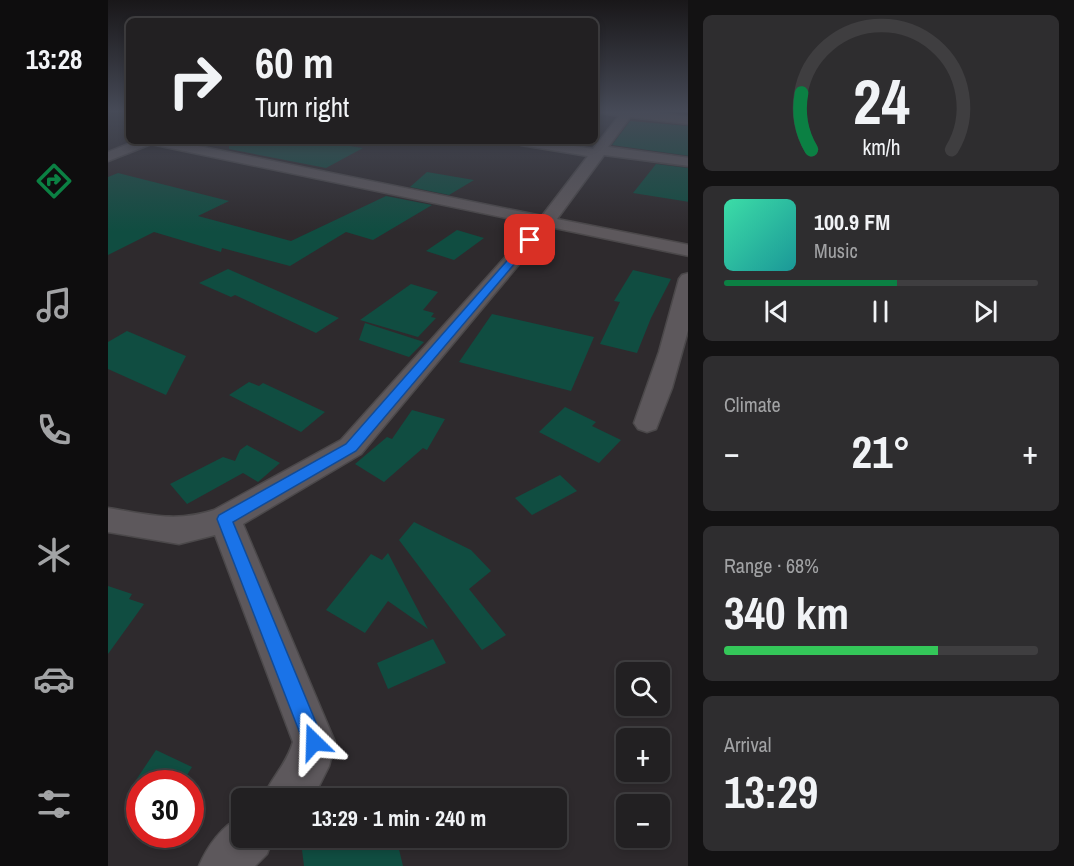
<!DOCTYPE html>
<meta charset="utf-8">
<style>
:root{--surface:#222022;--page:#2e2d2f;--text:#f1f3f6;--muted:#a2a3a5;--line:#3f3e40;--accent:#0b8043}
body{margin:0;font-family:"Archivo Narrow",sans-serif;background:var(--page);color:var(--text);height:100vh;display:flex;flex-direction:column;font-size:22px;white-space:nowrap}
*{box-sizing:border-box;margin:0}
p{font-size:20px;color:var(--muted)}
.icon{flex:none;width:33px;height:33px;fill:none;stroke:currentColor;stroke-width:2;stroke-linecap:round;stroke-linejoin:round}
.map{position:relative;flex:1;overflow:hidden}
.sheet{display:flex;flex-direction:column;gap:15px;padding:15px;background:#131213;width:386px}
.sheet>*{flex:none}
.banner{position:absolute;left:18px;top:18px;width:472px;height:126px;border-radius:9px;box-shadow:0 3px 9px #0003,0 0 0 2px var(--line);background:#222022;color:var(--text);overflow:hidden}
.buttons{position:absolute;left:508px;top:662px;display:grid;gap:12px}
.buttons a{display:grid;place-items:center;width:54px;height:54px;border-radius:9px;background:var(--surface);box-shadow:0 3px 9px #0003,0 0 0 2px var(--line);font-size:30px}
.speed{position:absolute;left:18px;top:770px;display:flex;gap:12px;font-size:30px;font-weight:700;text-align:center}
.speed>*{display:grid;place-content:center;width:78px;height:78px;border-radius:50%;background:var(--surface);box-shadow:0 3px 9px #0003,0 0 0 2px var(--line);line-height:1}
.speed .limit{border:9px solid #d22;background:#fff;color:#111}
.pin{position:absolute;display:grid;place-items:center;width:51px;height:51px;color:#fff;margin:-26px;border-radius:12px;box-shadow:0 3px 9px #0006}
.me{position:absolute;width:66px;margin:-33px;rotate:338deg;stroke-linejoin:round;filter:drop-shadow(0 0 4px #0008)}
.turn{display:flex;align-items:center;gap:21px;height:126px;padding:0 30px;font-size:27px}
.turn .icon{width:78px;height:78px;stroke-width:2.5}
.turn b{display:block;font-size:42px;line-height:51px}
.big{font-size:45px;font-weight:800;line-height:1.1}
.sheet .card{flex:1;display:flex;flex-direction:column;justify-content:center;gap:9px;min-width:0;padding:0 21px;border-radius:9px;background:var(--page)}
.sheet .dial{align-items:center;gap:0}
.dial svg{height:156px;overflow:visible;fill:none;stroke:var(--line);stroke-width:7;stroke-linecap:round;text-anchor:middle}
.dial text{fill:var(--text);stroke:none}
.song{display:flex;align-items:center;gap:18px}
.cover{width:72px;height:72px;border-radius:9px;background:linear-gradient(135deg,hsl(160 70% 55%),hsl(180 70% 35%))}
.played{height:6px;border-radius:3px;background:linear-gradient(90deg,var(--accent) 55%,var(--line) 55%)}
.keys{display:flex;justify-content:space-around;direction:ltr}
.heat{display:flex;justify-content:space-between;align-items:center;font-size:33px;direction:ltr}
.charge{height:9px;border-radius:4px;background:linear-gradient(90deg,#34c759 68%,var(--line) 0)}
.trip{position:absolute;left:123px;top:788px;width:336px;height:60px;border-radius:9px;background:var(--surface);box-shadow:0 3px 9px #0003,0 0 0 2px var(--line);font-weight:800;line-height:60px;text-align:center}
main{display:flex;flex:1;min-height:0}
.tabs{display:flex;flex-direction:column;width:108px;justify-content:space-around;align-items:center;background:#0e0d0e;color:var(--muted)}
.tabs .icon{width:42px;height:42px}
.tabs .active{color:var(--accent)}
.tabs b{font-size:27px;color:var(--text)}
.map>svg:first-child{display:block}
.building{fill:#104d41}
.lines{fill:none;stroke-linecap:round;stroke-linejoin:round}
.street-casing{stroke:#4b484a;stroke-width:3}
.street{fill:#5d585c;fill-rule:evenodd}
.route{fill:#1a73e8;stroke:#114b97;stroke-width:1.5}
</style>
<main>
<nav class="tabs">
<b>13:28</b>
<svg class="icon active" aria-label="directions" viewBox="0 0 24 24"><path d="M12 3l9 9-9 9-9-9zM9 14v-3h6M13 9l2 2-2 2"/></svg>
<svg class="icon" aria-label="music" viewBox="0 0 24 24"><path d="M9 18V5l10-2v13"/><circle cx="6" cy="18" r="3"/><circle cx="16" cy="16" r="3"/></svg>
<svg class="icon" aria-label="phone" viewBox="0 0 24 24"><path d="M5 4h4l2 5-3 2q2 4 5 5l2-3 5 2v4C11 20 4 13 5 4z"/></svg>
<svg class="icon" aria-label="climate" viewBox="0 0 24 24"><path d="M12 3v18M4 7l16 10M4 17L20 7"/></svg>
<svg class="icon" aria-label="car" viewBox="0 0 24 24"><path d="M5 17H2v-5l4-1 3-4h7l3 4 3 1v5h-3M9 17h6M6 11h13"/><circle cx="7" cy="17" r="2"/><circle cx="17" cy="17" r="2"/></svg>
<svg class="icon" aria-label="filters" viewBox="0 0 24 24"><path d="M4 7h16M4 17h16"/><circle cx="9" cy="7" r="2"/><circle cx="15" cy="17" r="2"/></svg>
</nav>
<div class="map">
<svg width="581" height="866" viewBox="0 0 581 866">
<rect width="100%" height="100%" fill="#2e2a2d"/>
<!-- building -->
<g class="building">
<path d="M 522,121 L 581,126 L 581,156 L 504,145 Z"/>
<path d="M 121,141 L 253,141 L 242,146 L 255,148 L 218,168 L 121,149 Z"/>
<path d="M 548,164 L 581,168 L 581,202 L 525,193 Z"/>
<path d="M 319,172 L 366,180 L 341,195 L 302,187 Z"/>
<path d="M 10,173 L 121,201 L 90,216 L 183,241 L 278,196 L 324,205 L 265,240 L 238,232 L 182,266 L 114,248 L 113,252 L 46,232 L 0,255 L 0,177 Z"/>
<path d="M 349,230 L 376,238 L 346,260 L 318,251 Z"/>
<path d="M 120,269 L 231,318 L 208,333 L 127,295 L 123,297 L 91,283 Z"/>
<path d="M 525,270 L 563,279 L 543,318 L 529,353 L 492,344 L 512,302 L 506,301 Z"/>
<path d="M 303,284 L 330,292 L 315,310 L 326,313 L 323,317 L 328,318 L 310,337 L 252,320 Z"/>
<path d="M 384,314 L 486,337 L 463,391 L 351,362 Z"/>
<path d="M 257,323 L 316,342 L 301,357 L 251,340 Z"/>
<path d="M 19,331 L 78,356 L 58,395 L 0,369 L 0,342 Z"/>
<path d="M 141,382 L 151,386 L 155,383 L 217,412 L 193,432 L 121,395 Z"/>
<path d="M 457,407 L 488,422 L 484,426 L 513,440 L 491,463 L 431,432 Z"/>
<path d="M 304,410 L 337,419 L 319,450 L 315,448 L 276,482 L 247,464 L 279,437 L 284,439 Z"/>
<path d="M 139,445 L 172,463 L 150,482 L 135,473 L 79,504 L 62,484 L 115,457 L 127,461 L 132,450 Z"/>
<path d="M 452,475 L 469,491 L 424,515 L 407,498 Z"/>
<path d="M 306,522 L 363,550 L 383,571 L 361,589 L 398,635 L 374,650 L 291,540 Z"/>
<path d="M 280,553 L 320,629 L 280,601 L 257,633 L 218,610 L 263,554 L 274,560 Z"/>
<path d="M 0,586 L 24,594 L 21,599 L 36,604 L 0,654 Z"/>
<path d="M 325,639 L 338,663 L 280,689 L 269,663 Z"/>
<path d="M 48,750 L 84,767 L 74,783 L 26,783 Z"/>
<path d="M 209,837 L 288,837 L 295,866 L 196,866 L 193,842 Z"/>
</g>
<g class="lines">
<!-- street casing -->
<g class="street-casing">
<g id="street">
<path d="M 488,110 L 527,110 L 581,117 L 581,124 L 522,117 L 500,147 L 581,158 L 581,166 L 496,155 L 449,219 L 581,245 L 581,256 L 442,227 L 253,454 L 135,524 L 227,742 L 221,766 L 205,798 L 155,798 C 163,778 179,764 185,742 L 107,535 L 71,544 L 0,532 L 0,508 C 39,514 67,523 106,510 L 233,440 L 427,224 L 43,144 L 0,161 L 0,152 L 28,141 L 66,141 L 434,216 L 480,156 L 413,145 L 407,141 L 436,141 L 485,149 L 511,116 L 494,113 Z"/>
<path d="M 581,273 L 581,327 L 564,388 L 548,429 L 539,432 L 530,429 L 526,423 L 551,352 L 571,279 L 574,275 Z"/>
<path d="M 134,817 L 134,837 L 165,837 L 159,854 L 147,866 L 91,866 C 99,847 114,825 134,817 Z"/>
</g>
</g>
<!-- street -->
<use href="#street" class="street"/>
</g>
<!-- sky -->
<linearGradient id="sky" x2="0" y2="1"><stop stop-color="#191719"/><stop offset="0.48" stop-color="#464a57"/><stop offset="1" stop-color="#464a57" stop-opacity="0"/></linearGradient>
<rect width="581" height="231" fill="url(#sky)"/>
<!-- route -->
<path class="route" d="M 422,237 L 425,238 L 425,242 L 248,451 L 125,522 L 216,742 L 213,749 L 206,752 L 198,749 L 109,519 L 111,515 L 238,444 L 419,238 Z"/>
</svg>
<div class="buttons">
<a><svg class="icon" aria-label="search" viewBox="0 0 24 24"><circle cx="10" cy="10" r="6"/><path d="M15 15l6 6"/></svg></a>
<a>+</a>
<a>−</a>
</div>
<div class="speed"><div class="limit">30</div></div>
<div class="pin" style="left:422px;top:240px;background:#d93025"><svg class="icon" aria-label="arrive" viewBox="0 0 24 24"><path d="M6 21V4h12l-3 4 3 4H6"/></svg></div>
<svg class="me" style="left:206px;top:742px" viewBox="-20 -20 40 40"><path d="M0-17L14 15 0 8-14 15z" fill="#1a73e8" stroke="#fff" stroke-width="4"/></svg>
<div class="trip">13:29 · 1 min · 240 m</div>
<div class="banner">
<div class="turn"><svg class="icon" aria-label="right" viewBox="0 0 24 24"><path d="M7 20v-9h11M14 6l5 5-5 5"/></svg><div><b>60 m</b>Turn right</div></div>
</div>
</div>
<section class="sheet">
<div class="card dial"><svg viewBox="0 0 100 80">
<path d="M14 69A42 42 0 1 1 86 69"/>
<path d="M14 69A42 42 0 0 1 9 40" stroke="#0b8043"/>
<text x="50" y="56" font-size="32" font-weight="700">24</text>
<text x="50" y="72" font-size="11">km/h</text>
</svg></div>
<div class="card">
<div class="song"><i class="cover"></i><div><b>100.9 FM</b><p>Music</p></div></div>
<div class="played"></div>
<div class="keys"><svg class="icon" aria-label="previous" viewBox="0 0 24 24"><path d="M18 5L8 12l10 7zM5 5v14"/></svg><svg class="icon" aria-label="pause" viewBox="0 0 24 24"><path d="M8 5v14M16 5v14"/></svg><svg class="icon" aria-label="next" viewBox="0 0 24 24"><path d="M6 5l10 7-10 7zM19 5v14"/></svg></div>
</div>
<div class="card"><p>Climate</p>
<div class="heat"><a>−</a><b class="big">21°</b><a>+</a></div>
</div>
<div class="card"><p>Range · 68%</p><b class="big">340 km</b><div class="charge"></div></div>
<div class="card"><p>Arrival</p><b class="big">13:29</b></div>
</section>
</main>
